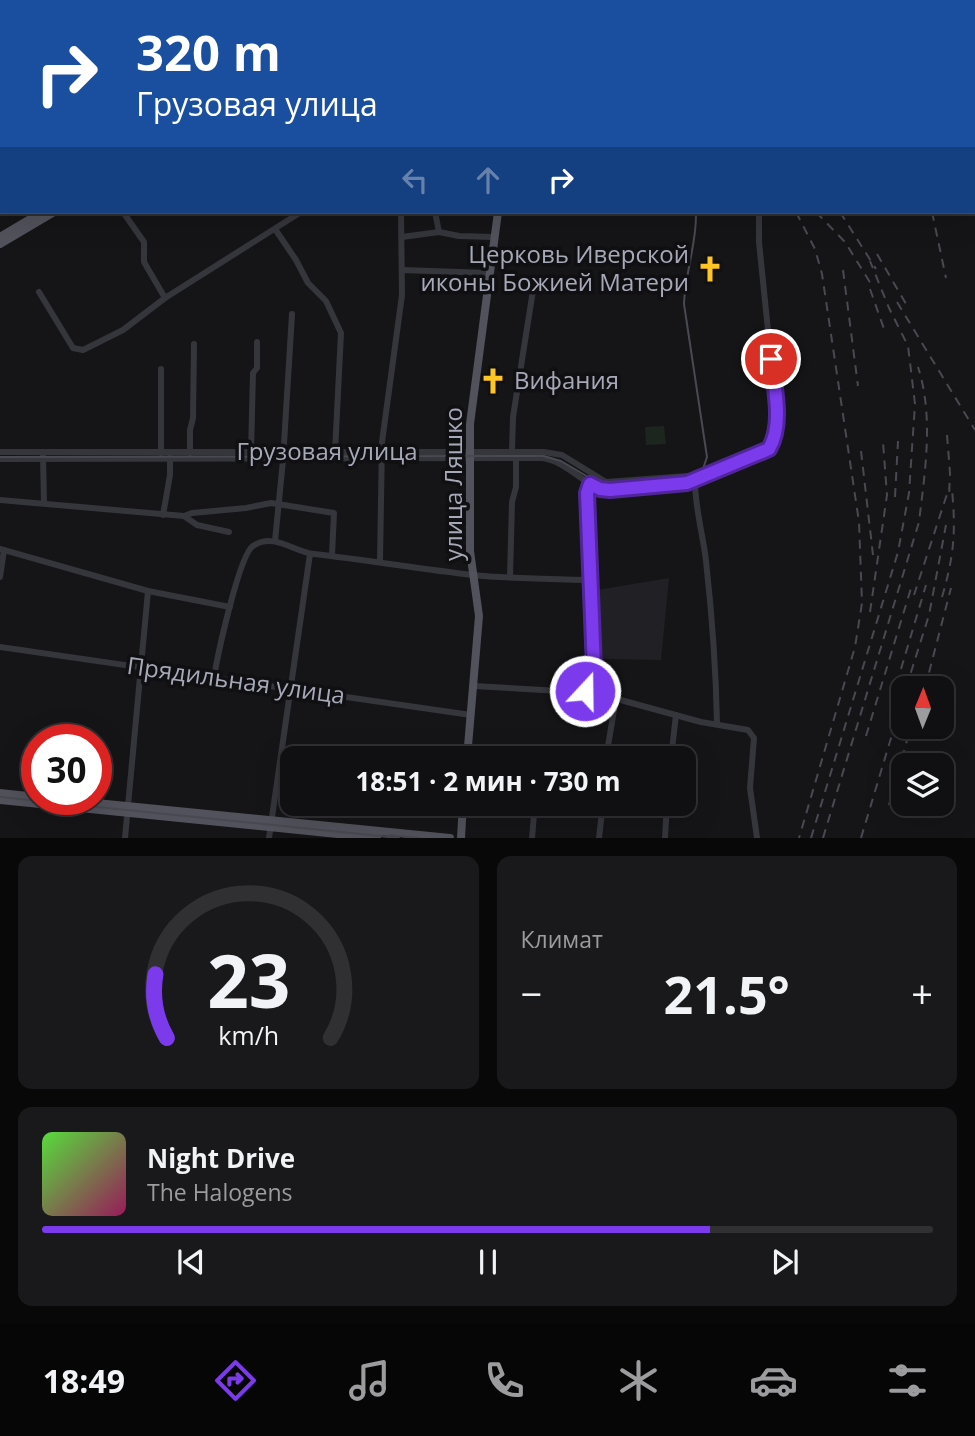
<!DOCTYPE html>
<html lang="ru">
<meta charset="utf-8">
<style>
:root{--surface:#100f11;--page:#19181a;--text:#f1f3f6;--muted:#9c9c9f;--line:#302f31;--accent:#7c3aed}
body{margin:0;font-family:"Open Sans",sans-serif;background:var(--page);color:var(--text);height:100vh;display:flex;flex-direction:column;font-size:26px;white-space:nowrap}
*{box-sizing:border-box;margin:0}
p{font-size:23px;color:var(--muted)}
.icon{flex:none;width:38px;height:38px;fill:none;stroke:currentColor;stroke-width:2;stroke-linecap:round;stroke-linejoin:round}
.map{position:relative;height:838px;overflow:hidden}
.side{display:flex;flex-direction:column;gap:18px;padding:18px;background:#090809;flex:1}
.side>*{flex:none}
.guide{position:absolute;left:0px;top:0px;width:976px;height:214px;box-shadow:0 7px 28px #0002,0 0 0 2px var(--line);background:#1a4fa0;color:#fff;overflow:hidden}
.needle{width:46px;rotate:1deg}
.tools{position:absolute;left:891px;top:676px;display:grid;gap:14px}
.tools a{display:grid;place-items:center;width:63px;height:63px;border-radius:14px;background:var(--surface);box-shadow:0 7px 28px #0002,0 0 0 2px var(--line);font-size:35px}
.speed{position:absolute;left:21px;top:724px;display:flex;gap:14px;font-size:35px;font-weight:700;text-align:center}
.speed>*{display:grid;place-content:center;width:91px;height:91px;border-radius:50%;background:var(--surface);box-shadow:0 7px 28px #0002,0 0 0 2px var(--line);line-height:1}
.speed .limit{border:10px solid #d22;background:#fff;color:#111}
.pin{position:absolute;display:grid;place-items:center;width:60px;height:60px;color:#fff;margin:-30px;border:4px solid #fff;border-radius:50%;box-shadow:0 2px 7px #0007}
.me{position:absolute;width:77px;margin:-38px;rotate:21deg;stroke-linejoin:round;filter:drop-shadow(0 0 5px #0008)}
.turn{display:flex;align-items:center;gap:24px;height:147px;padding:0 21px;font-size:32px}
.turn .icon{width:91px;height:91px;stroke-width:2.5}
.turn b{display:block;font-size:49px;line-height:60px}
.lanes{display:flex;align-items:center;height:66px;padding:0 21px;background:#0003;justify-content:center;gap:35px;direction:ltr}
.lanes .off{opacity:.35}
.big{font-size:52px;font-weight:700;line-height:1.1}
.side .card{flex:1;display:flex;flex-direction:column;justify-content:center;gap:10px;min-width:0;padding:0 24px;border-radius:14px;background:var(--page)}
.side .dial{align-items:center;gap:0}
.dial svg{height:182px;overflow:visible;fill:none;stroke:var(--line);stroke-width:7;stroke-linecap:round;text-anchor:middle}
.dial text{fill:var(--text);stroke:none}
.song{display:flex;align-items:center;gap:21px}
.cover{width:84px;height:84px;border-radius:10px;background:linear-gradient(135deg,hsl(110 70% 55%),hsl(330 70% 35%))}
.played{height:7px;border-radius:4px;background:linear-gradient(90deg,var(--accent) 75%,var(--line) 75%)}
.keys{display:flex;justify-content:space-around;direction:ltr}
.heat{display:flex;justify-content:space-between;align-items:center;font-size:38px;direction:ltr}
.side .tiles{flex:1;display:grid;gap:18px;grid-template-columns:1fr 1fr}
.card:last-child{grid-column:span 2}
.trip{position:absolute;left:280px;top:746px;width:416px;height:70px;border-radius:14px;background:var(--surface);box-shadow:0 7px 28px #0002,0 0 0 2px var(--line);font-weight:700;line-height:70px;text-align:center}
.tabs{display:flex;height:112px;justify-content:space-around;align-items:center;background:#060607;color:var(--muted)}
.tabs .icon{width:49px;height:49px}
.tabs .selected{color:var(--accent)}
.tabs b{font-size:32px;color:var(--text)}
.map>svg:first-child{display:block}
.built{fill:#212024}
.green{fill:#1c251e}
.lines{fill:none;stroke-linecap:round;stroke-linejoin:round}
.minor{stroke:#35363c;stroke-width:6}
.major{stroke:#51525b;stroke-width:8}
.tram{stroke:#484951;stroke-width:2}
.rail{stroke:#484951;stroke-width:2;stroke-dasharray:9 7;stroke-linecap:butt}
.route-casing{stroke:#51269a;stroke-width:18}
.route{stroke:#7c3aed;stroke-width:12}
.labels{text-anchor:middle;stroke-width:7;stroke-linejoin:round;paint-order:stroke}
.poi-label{font-size:24px;fill:#a5a9b8;stroke:#100f12;text-anchor:end}
.street-label{font-size:24px;fill:#a5a9b8;stroke:#100f12}
</style>
<div class="map">
<svg width="975" height="838" viewBox="0 0 975 838">
<rect width="100%" height="100%" fill="#151417"/>
<!-- built -->
<g class="built">
<path d="M 7,0 L 308,0 L 6,2 Z"/>
<path d="M 669,578 L 661,660 L 602,659 L 597,590 Z"/>
</g>
<!-- green -->
<path class="green" d="M 664,426 L 666,444 L 646,445 L 645,427 Z"/>
<g class="lines">
<!-- minor -->
<g class="minor">
<path d="M 611,0 L 612,2"/>
<path d="M 564,2 L 565,0"/>
<path d="M 123,212 L 144,242 L 144,262 L 165,298"/>
<path d="M 435,212 L 439,232"/>
<path d="M 275,229 L 296,260 L 308,283 L 326,301 L 341,333 L 335,452"/>
<path d="M 402,237 L 439,232 L 459,236 L 494,237"/>
<path d="M 402,270 L 489,273"/>
<path d="M 39,292 L 73,348 L 83,350 L 123,330 L 165,298 L 301,212"/>
<path d="M 512,451 L 513,417 L 534,284"/>
<path d="M 0,452 L 544,452 L 562,455 L 606,482 L 687,476 L 695,481"/>
<path d="M 251,452 L 253,373 L 257,368 L 257,342"/>
<path d="M 161,453 L 161,369"/>
<path d="M 190,453 L 190,430 L 193,418 L 194,344"/>
<path d="M 43,456 L 44,503"/>
<path d="M 0,459 L 542,458 C 567,461 581,484 605,490 L 687,483 L 760,454 L 769,449 L 773,442 L 776,409 L 759,242 L 759,212"/>
<path d="M 695,481 C 695,509 703,534 706,561 C 712,615 716,670 717,724"/>
<path d="M 590,484 L 587,493 L 595,693"/>
<path d="M 0,500 L 184,516 L 197,525 L 229,532"/>
<path d="M 163,515 L 170,475 L 170,458"/>
<path d="M 184,516 L 192,513 L 246,508 L 271,503 L 334,513 L 332,555"/>
<path d="M 275,541 L 283,460 L 292,314"/>
<path d="M 0,549 L 148,591 L 230,607"/>
<path d="M 380,561 L 382,442 L 402,295 L 401,212"/>
<path d="M 0,577 L 4,550"/>
<path d="M 510,577 L 512,502 L 516,487 L 516,458"/>
<path d="M 0,647 L 471,715"/>
<path d="M 214,678 C 217,658 239,555 253,546 C 274,532 294,552 314,554 C 367,560 420,569 473,575 C 512,579 552,579 590,580"/>
<path d="M 474,686 L 595,693 L 701,722 L 748,730 L 754,738 L 750,788 L 757,838"/>
<path d="M 606,758 L 616,698"/>
<path d="M 671,758 L 676,715"/>
<path d="M 125,838 L 148,591"/>
<path d="M 269,838 L 310,554"/>
<path d="M 532,838 L 535,803"/>
<path d="M 599,838 L 603,803"/>
<path d="M 665,838 L 667,803"/>
</g>
<!-- major -->
<g class="major">
<path d="M 968,0 L 968,2"/>
<path d="M 327,2 L 329,0"/>
<path d="M 339,2 L 341,0"/>
<path d="M 975,23 L 975,24"/>
<path d="M 0,237 L 42,212"/>
<path d="M 0,244 L 54,212"/>
<path d="M 467,758 L 479,616 L 470,551 L 470,424 L 498,212"/>
<path d="M 0,793 L 37,797"/>
<path d="M 0,800 L 377,838"/>
<path d="M 66,800 L 450,838"/>
<path d="M 461,838 L 463,803"/>
</g>
<!-- tram -->
<g class="tram">
<path d="M 0,457 L 543,456 L 561,461 L 605,487 L 692,479 L 702,472 L 707,457 L 684,304 C 685,273 697,243 696,212"/>
<path d="M 0,797 L 399,838"/>
<path d="M 389,835 L 420,838"/>
</g>
<!-- rail -->
<g class="rail">
<path d="M 672,0 L 673,2"/>
<path d="M 738,0 L 739,2"/>
<path d="M 764,0 L 765,2"/>
<path d="M 800,0 L 800,2"/>
<path d="M 815,0 L 816,2"/>
<path d="M 847,2 L 848,0"/>
<path d="M 796,212 L 815,249 L 822,274 L 859,522 L 862,603 L 855,647 L 799,838"/>
<path d="M 816,212 L 845,242 L 871,284"/>
<path d="M 840,212 L 876,269"/>
<path d="M 932,212 L 946,278"/>
<path d="M 877,254 L 909,309"/>
<path d="M 843,270 L 858,386"/>
<path d="M 870,289 L 884,329"/>
<path d="M 897,302 L 975,430"/>
<path d="M 947,435 L 950,473 L 949,497"/>
<path d="M 861,451 L 873,555"/>
<path d="M 895,497 L 898,441"/>
<path d="M 914,595 L 949,488"/>
<path d="M 942,597 C 954,556 956,532 952,490"/>
<path d="M 870,612 L 887,495 L 883,442"/>
<path d="M 901,669 L 926,585"/>
<path d="M 906,688 L 929,615 L 946,525"/>
<path d="M 925,688 L 951,588"/>
<path d="M 897,706 L 905,677"/>
<path d="M 866,736 L 912,585"/>
<path d="M 889,805 L 911,726"/>
<path d="M 811,838 L 898,552 L 909,493 L 915,404 L 908,346 L 889,308 L 870,261"/>
<path d="M 823,838 L 919,522 C 925,471 934,417 918,367"/>
<path d="M 861,838 L 903,698"/>
</g>
</g>
<g class="lines">
<!-- route casing -->
<g class="route-casing">
<path id="route" d="M 585,691 L 595,693 L 587,493 L 590,484 L 600,489 L 610,490 L 687,483 L 769,449 C 784,424 774,386 771,359"/>
</g>
<!-- route -->
<use href="#route" class="route"/>
</g>
<!-- icons -->
<defs>
<g id="church-bare" transform="scale(2.1)"><path d="M-1.2-6h2.4v3.5h3.3v2.4h-3.3V6h-2.4V-.1h-3.3v-2.4h3.3Z" fill="#ffc524" stroke="#100f12" stroke-width="2.5" paint-order="stroke"/></g>
</defs>
<g fill-rule="evenodd">
<use href="#church-bare" x="710" y="269"/>
<use href="#church-bare" x="493" y="381"/>
</g>
<g class="labels">
<!-- poi labels -->
<g class="poi-label">
<text x="689" y="263">Церковь Иверской<tspan x="689" dy="28">иконы Божией Матери</tspan></text>
<text x="514" y="389" text-anchor="start">Вифания</text>
</g>
<!-- street labels -->
<g class="street-label">
<text x="327" y="460">Грузовая улица</text>
<text transform="translate(454 484) rotate(-90)" y="8">улица Ляшко</text>
<text transform="translate(236 681) rotate(8)" y="8">Прядильная улица</text>
</g>
</g>
</svg>
<div class="tools">
<a><svg class="needle" viewBox="-14 -14 28 28"><path d="M0-13l5 13h-10z" fill="#e53935"/><path d="M0 13l5-13h-10z" fill="#9c9c9f"/></svg></a>
<a><svg class="icon" aria-label="layers" viewBox="0 0 24 24"><path d="M12 4l9 5-9 5-9-5zM3 14l9 5 9-5"/></svg></a>
</div>
<div class="speed"><div class="limit">30</div></div>
<div class="pin" style="left:771px;top:359px;background:#d93025"><svg class="icon" aria-label="arrive" viewBox="0 0 24 24"><path d="M6 21V4h12l-3 4 3 4H6"/></svg></div>
<svg class="me" style="left:585px;top:691px" viewBox="-20 -20 40 40"><circle r="17" fill="#7c3aed" stroke="#fff" stroke-width="3"/><path d="M0-11L8 9 0 5-8 9z" fill="#fff"/></svg>
<div class="trip">18:51 · 2 мин · 730 m</div>
<div class="guide">
<div class="turn"><svg class="icon" aria-label="right" viewBox="0 0 24 24"><path d="M7 20v-9h11M14 6l5 5-5 5"/></svg><div><b>320 m</b>Грузовая улица</div></div>
<div class="lanes"><svg class="icon off" aria-label="left" viewBox="0 0 24 24"><path d="M17 20v-9H6M10 6l-5 5 5 5"/></svg><svg class="icon off" aria-label="ahead" viewBox="0 0 24 24"><path d="M12 20V5M6 11l6-6 6 6"/></svg><svg class="icon" aria-label="right" viewBox="0 0 24 24"><path d="M7 20v-9h11M14 6l5 5-5 5"/></svg></div>
</div>
</div>
<section class="side">
<div class="tiles">
<div class="card dial"><svg viewBox="0 0 100 80">
<path d="M14 69A42 42 0 1 1 86 69"/>
<path d="M14 69A42 42 0 0 1 9 41" stroke="#7c3aed"/>
<text x="50" y="56" font-size="32" font-weight="700">23</text>
<text x="50" y="72" font-size="11">km/h</text>
</svg></div>
<div class="card"><p>Климат</p>
<div class="heat"><a>−</a><b class="big">21.5°</b><a>+</a></div>
</div>
<div class="card">
<div class="song"><i class="cover"></i><div><b>Night Drive</b><p>The Halogens</p></div></div>
<div class="played"></div>
<div class="keys"><svg class="icon" aria-label="previous" viewBox="0 0 24 24"><path d="M18 5L8 12l10 7zM5 5v14"/></svg><svg class="icon" aria-label="pause" viewBox="0 0 24 24"><path d="M8 5v14M16 5v14"/></svg><svg class="icon" aria-label="next" viewBox="0 0 24 24"><path d="M6 5l10 7-10 7zM19 5v14"/></svg></div>
</div>
</div>
</section>
<nav class="tabs">
<b>18:49</b>
<svg class="icon selected" aria-label="directions" viewBox="0 0 24 24"><path d="M12 3l9 9-9 9-9-9zM9 14v-3h6M13 9l2 2-2 2"/></svg>
<svg class="icon" aria-label="music" viewBox="0 0 24 24"><path d="M9 18V5l10-2v13"/><circle cx="6" cy="18" r="3"/><circle cx="16" cy="16" r="3"/></svg>
<svg class="icon" aria-label="phone" viewBox="0 0 24 24"><path d="M5 4h4l2 5-3 2q2 4 5 5l2-3 5 2v4C11 20 4 13 5 4z"/></svg>
<svg class="icon" aria-label="climate" viewBox="0 0 24 24"><path d="M12 3v18M4 7l16 10M4 17L20 7"/></svg>
<svg class="icon" aria-label="car" viewBox="0 0 24 24"><path d="M5 17H2v-5l4-1 3-4h7l3 4 3 1v5h-3M9 17h6M6 11h13"/><circle cx="7" cy="17" r="2"/><circle cx="17" cy="17" r="2"/></svg>
<svg class="icon" aria-label="filters" viewBox="0 0 24 24"><path d="M4 7h16M4 17h16"/><circle cx="9" cy="7" r="2"/><circle cx="15" cy="17" r="2"/></svg>
</nav>
